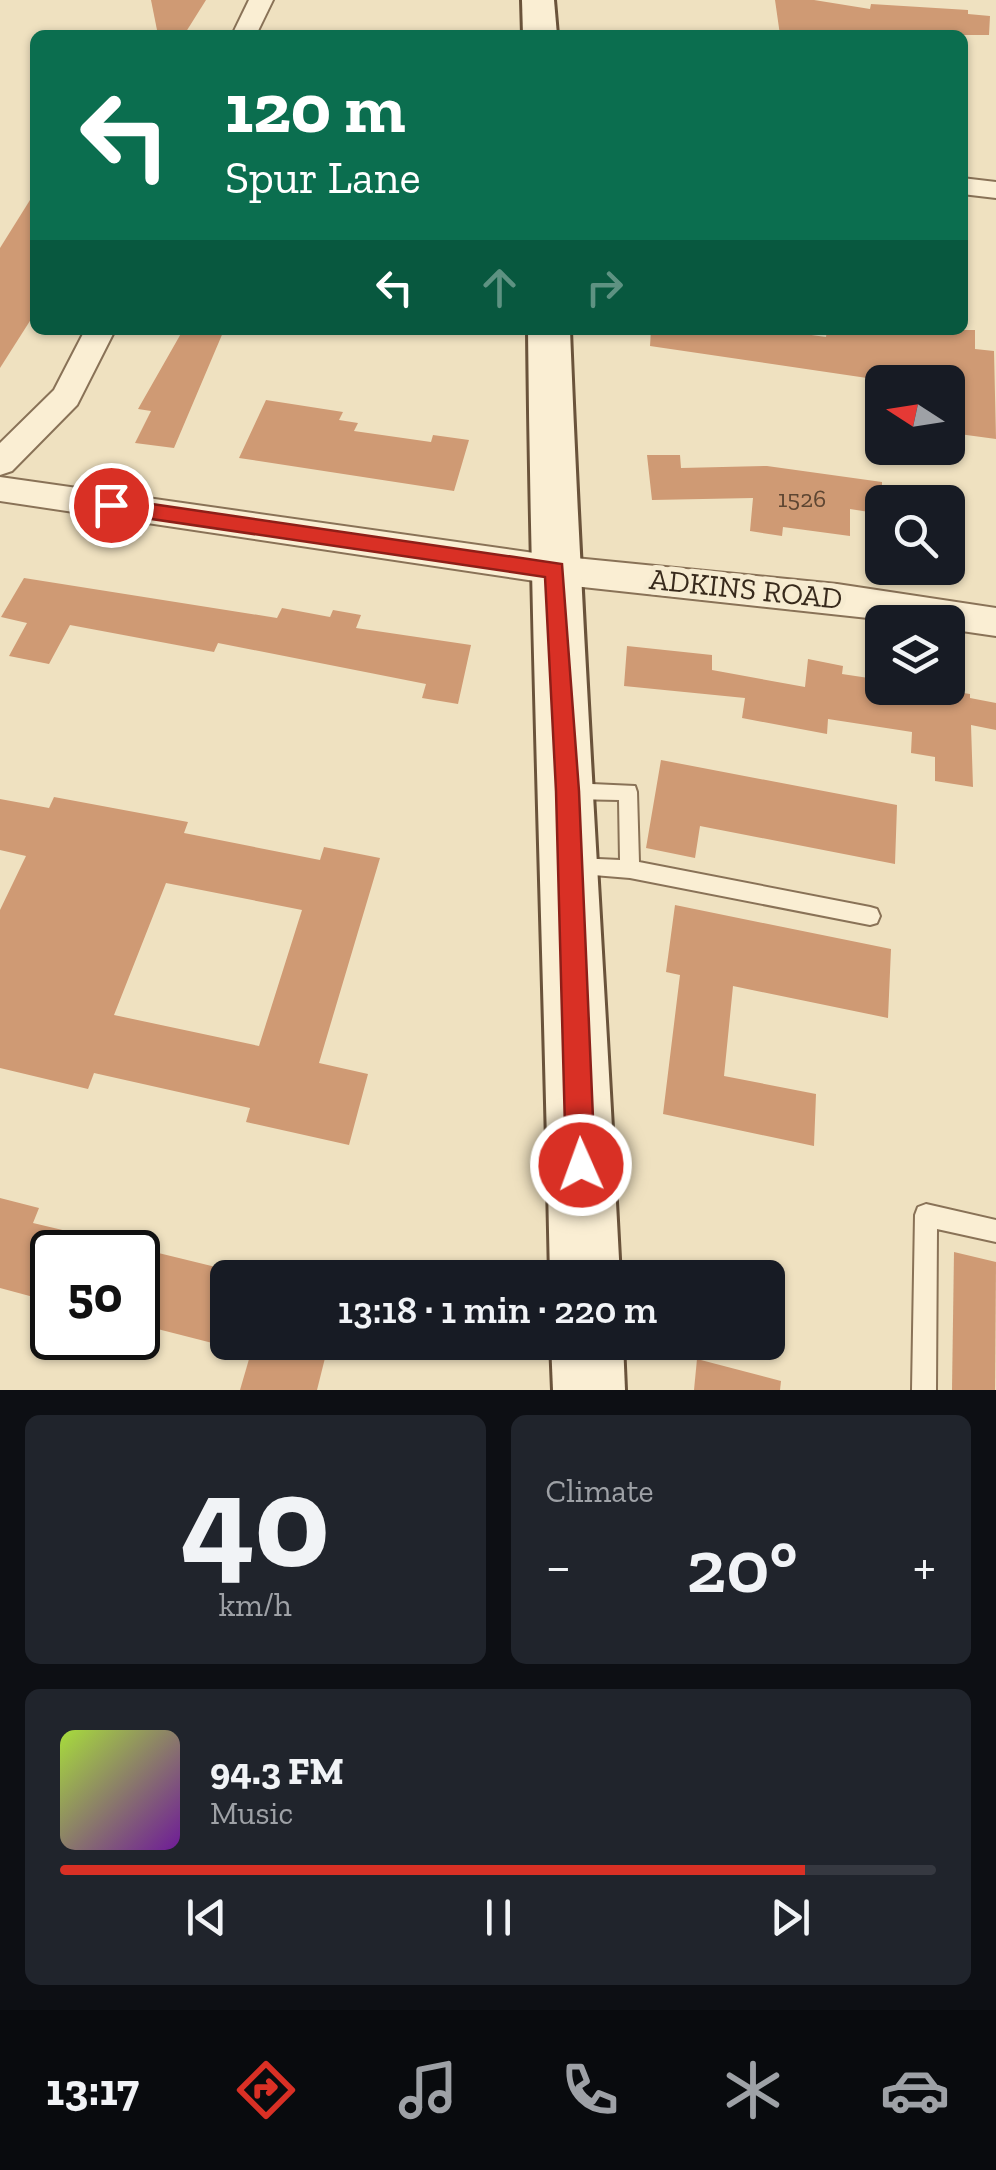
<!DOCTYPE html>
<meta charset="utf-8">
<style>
:root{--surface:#171b24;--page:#20242c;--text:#f1f3f6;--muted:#9ea1a6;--line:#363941;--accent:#d93025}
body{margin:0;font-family:"Zilla Slab",serif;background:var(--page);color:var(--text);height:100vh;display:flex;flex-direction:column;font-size:38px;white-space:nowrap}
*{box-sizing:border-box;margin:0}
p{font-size:32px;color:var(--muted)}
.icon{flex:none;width:55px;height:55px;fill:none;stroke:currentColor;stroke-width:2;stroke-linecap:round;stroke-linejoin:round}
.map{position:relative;height:1390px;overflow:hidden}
.details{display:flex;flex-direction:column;gap:25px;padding:25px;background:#0d0f14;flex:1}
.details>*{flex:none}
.banner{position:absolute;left:30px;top:30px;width:938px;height:305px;border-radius:15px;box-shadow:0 2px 8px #0004;background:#0b6e4f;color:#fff;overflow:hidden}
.needle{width:65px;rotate:282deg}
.fabs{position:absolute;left:865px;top:365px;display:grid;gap:20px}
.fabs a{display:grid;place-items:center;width:100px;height:100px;border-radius:15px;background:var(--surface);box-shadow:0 2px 8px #0004;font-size:50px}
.speed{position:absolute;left:30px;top:1230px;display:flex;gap:20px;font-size:50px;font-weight:700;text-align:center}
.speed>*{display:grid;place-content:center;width:130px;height:130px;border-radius:50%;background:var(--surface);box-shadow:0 2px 8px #0004;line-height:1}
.speed .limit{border:5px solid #111;border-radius:15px;background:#fff;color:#111}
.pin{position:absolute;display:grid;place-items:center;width:85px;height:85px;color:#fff;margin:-42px;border:5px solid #fff;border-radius:50%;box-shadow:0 2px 10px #0007}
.me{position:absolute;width:110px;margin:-55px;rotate:358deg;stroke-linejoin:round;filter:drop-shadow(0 0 8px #0008)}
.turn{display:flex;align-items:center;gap:35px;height:210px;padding:0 30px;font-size:45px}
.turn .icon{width:130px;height:130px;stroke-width:2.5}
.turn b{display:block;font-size:70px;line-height:85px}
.lanes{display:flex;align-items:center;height:95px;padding:0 30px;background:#0003;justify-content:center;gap:50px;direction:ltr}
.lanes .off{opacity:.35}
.big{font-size:75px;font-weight:600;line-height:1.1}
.details .card{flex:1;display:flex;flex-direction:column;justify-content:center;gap:15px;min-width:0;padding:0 35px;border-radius:15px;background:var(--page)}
.details .dial{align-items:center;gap:0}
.dial b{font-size:130px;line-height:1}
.song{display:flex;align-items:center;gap:30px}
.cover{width:120px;height:120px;border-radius:15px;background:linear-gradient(135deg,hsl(80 70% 55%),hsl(280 70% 35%))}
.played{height:10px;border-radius:5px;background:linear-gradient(90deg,var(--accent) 85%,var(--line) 85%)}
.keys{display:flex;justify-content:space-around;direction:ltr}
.heat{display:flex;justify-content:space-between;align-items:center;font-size:55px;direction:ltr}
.details .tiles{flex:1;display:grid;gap:25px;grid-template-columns:1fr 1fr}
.card:last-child{grid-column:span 2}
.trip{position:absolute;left:210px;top:1260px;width:575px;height:100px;border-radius:15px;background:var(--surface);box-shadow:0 2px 8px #0004;font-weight:600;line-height:100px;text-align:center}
.menu{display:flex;height:160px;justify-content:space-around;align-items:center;background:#090b0e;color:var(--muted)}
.menu .icon{width:70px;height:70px}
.menu .active{color:var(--accent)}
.menu b{font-size:45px;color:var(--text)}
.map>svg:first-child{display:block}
.building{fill:#cf9a74;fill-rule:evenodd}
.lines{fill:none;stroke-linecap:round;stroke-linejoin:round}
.service-casing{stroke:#897257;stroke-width:4}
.minor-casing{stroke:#897257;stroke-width:4}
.secondary-casing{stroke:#6a533b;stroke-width:6}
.service{fill:#faeed3;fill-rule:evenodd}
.minor{fill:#faeed3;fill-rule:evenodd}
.secondary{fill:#faeed3;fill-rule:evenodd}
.route{fill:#d93025;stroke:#8d1f18;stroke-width:2.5}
.labels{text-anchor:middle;stroke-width:10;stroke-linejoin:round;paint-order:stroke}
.number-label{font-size:25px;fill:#5e4632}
.street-label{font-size:30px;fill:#382a1c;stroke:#f6ebd0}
</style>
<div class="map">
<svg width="996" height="1390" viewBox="0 0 996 1390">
<rect width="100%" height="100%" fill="#efe1c0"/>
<!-- building -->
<g class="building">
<path d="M 151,0 L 206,0 L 184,35 L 158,35 Z"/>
<path d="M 775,0 L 814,0 L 870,9 L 871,4 L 968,10 L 968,14 L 990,16 L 989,35 L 780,35 Z"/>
<path d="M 35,192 L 35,313 L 0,368 L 0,248 Z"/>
<path d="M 183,330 L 224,330 L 174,448 L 135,443 L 151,411 L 138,409 Z"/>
<path d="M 651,330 L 775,330 L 826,337 L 827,330 L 975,330 L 975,349 L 994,351 L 996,439 L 959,434 L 958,382 L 867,382 L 867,378 L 650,346 Z"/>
<path d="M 266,400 L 343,412 L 339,420 L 358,423 L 354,431 L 431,442 L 433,435 L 469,440 L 454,491 L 239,458 Z"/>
<path d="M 647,455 L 680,455 L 681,468 L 767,466 L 882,482 L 882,514 L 850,509 L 850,536 L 783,527 L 782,536 L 750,531 L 753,498 L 652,500 Z"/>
<path d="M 24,578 L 277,618 L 282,608 L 330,617 L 333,610 L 361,615 L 356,628 L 471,645 L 458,704 L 422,698 L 426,684 L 218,643 L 214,652 L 70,625 L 49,664 L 9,656 L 27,623 L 1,617 Z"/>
<path d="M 627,646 L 712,655 L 712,670 L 805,687 L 808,659 L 843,666 L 842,674 L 882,680 L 882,688 L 929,688 L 970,694 L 970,698 L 996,703 L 996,730 L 971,725 L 973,787 L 935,781 L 935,757 L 911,753 L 912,732 L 828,719 L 827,734 L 742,718 L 745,698 L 624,686 Z"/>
<path d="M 661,760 L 897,805 L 895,864 L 700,826 L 695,858 L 646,848 Z"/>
<path d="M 54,797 L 188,822 L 184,833 L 320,860 L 324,847 L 380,858 L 319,1063 L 368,1074 L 349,1145 L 246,1122 L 250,1108 L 94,1073 L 88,1089 L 0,1068 L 0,910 L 26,856 L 0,850 L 0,799 L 49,808 ZM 166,883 L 302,910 L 259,1046 L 114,1015 Z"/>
<path d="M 675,905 L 891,949 L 888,1018 L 733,986 L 724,1076 L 816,1094 L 814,1146 L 663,1114 L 680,975 L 666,972 Z"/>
<path d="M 0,1198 L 39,1208 L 33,1223 L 113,1242 L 112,1252 L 52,1252 L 52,1302 L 0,1288 Z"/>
<path d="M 138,1248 L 228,1270 L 228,1347 L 138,1324 Z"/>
<path d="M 954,1252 L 996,1262 L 995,1390 L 952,1390 Z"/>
<path d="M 254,1342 L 329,1342 L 317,1390 L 240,1390 Z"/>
<path d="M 697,1359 L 781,1381 L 780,1390 L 694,1390 Z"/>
</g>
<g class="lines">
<!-- service casing -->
<g class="service-casing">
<g id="service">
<path d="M 570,783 L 635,786 L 637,792 L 639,862 L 870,907 L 877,909 L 880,916 L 877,923 L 870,925 L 630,878 L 569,873 L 566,867 L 569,861 L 576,858 L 620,860 L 619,800 L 570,799 L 563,797 L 561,791 L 563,785 Z"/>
<path d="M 926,1204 L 996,1220 L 996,1242 L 937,1229 L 936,1390 L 912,1390 L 915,1215 L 918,1207 Z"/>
</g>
</g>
<!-- minor casing -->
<g class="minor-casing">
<g id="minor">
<path d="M 249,0 L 273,0 L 256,35 L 232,35 Z"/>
<path d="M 962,178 L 996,182 L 996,198 L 962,194 Z"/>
<path d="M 85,330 L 115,330 L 77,405 L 12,471 L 0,475 L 0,443 L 54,390 Z"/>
<path d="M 0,477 L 555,556 L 837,584 L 996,608 L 996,636 L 948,629 L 948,622 L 905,622 L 555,584 L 0,501 Z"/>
</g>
</g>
<!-- secondary casing -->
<g class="secondary-casing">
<g id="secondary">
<path d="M 522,0 L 554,0 L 557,35 L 523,35 Z"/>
<path d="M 528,330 L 570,330 C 582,646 604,962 620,1278 L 550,1278 C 544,962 531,646 528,330 Z"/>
<path d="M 551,1342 L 623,1342 L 625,1390 L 553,1390 Z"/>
</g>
</g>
<!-- service -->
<use href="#service" class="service"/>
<!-- minor -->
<use href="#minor" class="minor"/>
<!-- secondary -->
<use href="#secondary" class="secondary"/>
</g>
<!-- route -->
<path class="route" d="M 111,498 L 562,564 L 579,791 L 595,1165 L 591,1175 L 581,1179 L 571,1175 L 566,1165 L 556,791 L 545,577 L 111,513 L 101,505 Z"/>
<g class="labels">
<!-- number labels -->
<g class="number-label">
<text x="802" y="507">1526</text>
</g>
<!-- street labels -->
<g class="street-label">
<text transform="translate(746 589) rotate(6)" y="10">ADKINS ROAD</text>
</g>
</g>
</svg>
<div class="fabs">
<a><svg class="needle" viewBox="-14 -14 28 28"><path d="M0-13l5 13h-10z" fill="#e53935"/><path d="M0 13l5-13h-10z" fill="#9ea1a6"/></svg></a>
<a><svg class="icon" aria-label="search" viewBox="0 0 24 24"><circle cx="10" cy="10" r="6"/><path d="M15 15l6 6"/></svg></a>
<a><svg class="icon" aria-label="layers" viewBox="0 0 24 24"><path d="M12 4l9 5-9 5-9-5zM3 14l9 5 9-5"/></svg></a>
</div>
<div class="speed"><div class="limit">50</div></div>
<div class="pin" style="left:111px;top:505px;background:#d93025"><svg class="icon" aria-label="arrive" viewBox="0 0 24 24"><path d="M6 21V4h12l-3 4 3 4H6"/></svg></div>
<svg class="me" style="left:581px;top:1165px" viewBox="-20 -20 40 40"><circle r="17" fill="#d93025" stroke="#fff" stroke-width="3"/><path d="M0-11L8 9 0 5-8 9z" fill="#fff"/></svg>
<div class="trip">13:18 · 1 min · 220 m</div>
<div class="banner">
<div class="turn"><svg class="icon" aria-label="left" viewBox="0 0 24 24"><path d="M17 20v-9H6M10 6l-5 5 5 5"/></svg><div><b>120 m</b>Spur Lane</div></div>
<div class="lanes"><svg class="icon" aria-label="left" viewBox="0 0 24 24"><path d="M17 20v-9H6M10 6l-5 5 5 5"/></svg><svg class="icon off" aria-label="ahead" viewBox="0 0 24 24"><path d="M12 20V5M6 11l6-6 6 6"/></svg><svg class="icon off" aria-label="right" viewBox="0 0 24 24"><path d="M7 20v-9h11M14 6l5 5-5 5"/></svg></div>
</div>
</div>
<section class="details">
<div class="tiles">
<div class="card dial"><b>40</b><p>km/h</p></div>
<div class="card"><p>Climate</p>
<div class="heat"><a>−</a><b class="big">20°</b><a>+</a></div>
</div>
<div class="card">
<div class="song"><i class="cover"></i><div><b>94.3 FM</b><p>Music</p></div></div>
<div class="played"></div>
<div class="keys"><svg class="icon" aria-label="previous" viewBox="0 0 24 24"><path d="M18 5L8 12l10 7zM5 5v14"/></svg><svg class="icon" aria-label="pause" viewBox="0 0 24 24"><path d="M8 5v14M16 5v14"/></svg><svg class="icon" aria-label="next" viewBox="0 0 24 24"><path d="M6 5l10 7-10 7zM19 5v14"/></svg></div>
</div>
</div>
</section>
<nav class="menu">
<b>13:17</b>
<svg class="icon active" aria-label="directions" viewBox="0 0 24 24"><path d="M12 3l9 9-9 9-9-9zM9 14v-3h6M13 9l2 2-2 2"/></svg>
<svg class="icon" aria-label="music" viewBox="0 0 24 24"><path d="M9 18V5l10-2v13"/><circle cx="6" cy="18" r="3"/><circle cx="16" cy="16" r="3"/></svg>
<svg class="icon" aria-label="phone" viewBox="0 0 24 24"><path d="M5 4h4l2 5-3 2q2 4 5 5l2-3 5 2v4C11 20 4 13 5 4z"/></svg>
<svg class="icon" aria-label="climate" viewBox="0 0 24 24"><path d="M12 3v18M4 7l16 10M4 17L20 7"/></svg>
<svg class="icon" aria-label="car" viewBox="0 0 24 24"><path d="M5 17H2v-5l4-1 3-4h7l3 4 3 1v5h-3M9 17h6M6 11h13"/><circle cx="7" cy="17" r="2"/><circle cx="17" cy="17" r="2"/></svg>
</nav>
